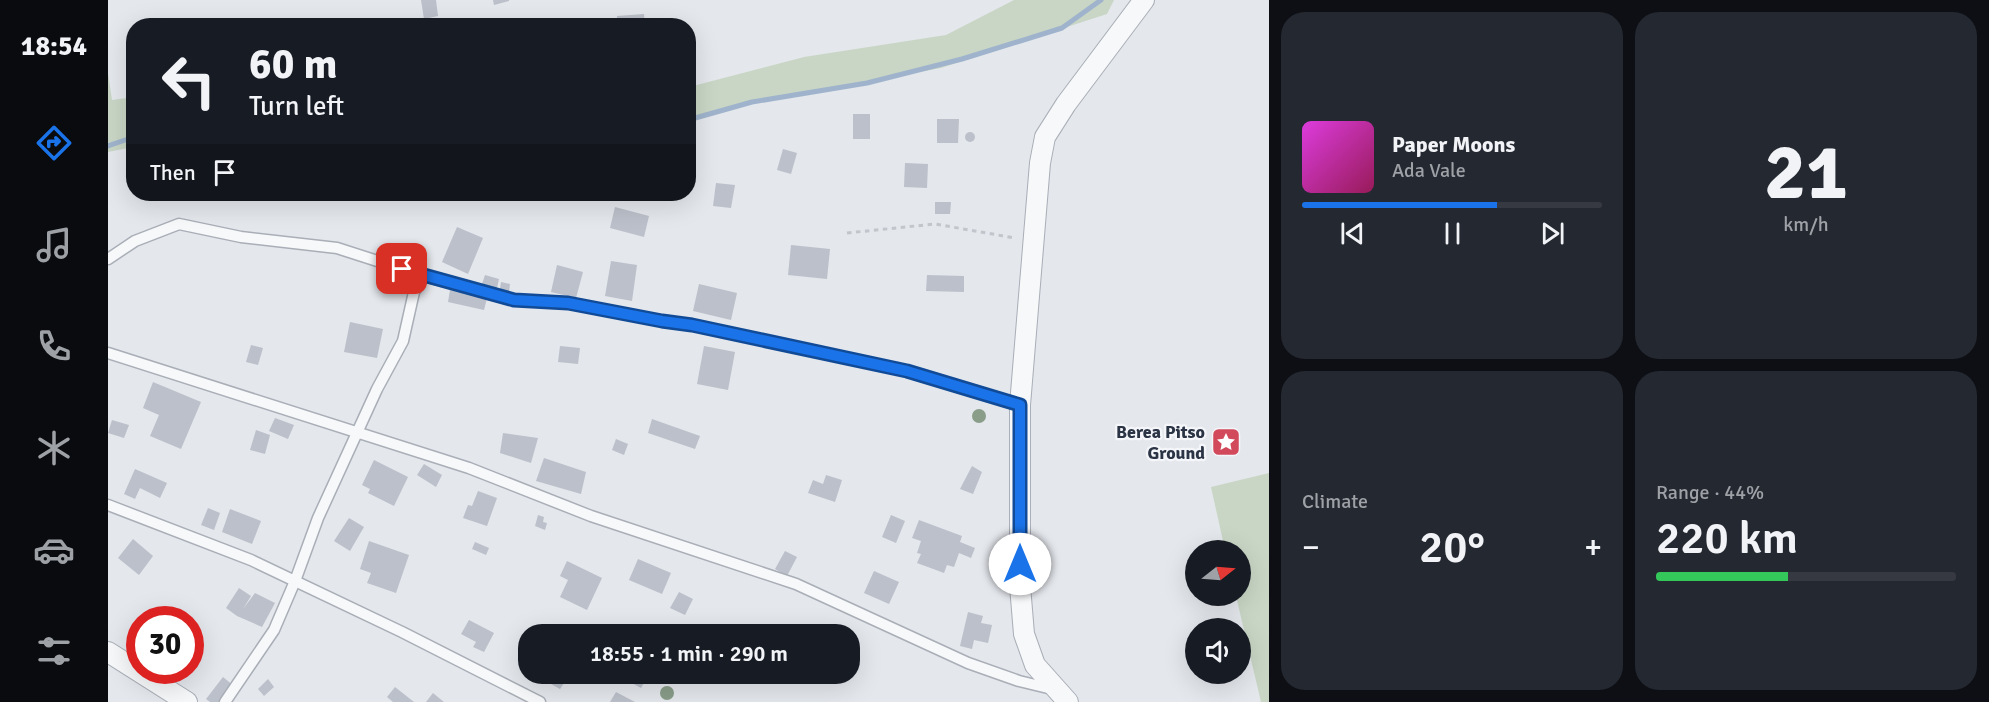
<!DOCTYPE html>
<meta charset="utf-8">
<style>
:root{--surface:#171b24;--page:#242831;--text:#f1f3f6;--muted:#9ea1a6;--line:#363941;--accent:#1a73e8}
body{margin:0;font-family:Signika,sans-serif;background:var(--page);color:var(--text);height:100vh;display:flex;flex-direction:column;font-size:22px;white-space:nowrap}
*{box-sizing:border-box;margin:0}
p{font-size:20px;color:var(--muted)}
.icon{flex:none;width:33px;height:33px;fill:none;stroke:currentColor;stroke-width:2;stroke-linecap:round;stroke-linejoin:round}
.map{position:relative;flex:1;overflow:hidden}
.details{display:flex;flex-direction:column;gap:12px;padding:12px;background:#0d0f14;width:720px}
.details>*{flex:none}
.hud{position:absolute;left:18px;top:18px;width:570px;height:183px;border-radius:24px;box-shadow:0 6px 24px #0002;background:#171b24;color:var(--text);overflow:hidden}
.needle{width:39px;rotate:73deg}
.fabs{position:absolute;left:1077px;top:540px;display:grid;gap:12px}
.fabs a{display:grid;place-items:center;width:66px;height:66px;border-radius:50%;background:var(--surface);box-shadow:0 6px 24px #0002;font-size:30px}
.speed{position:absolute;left:18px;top:606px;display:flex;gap:12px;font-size:30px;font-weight:700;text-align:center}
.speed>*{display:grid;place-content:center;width:78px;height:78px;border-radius:50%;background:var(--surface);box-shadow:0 6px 24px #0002;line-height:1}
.speed .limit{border:9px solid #d22;background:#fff;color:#111}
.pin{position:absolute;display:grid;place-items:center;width:51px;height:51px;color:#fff;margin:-26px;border-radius:12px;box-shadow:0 3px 9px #0006}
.me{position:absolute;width:66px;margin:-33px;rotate:0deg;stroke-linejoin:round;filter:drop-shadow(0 0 4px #0008)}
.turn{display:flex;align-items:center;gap:21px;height:126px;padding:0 24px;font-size:27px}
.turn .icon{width:78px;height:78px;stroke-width:2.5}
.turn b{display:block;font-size:42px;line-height:51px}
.then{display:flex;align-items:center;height:57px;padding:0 24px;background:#0003;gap:12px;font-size:22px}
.big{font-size:45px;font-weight:600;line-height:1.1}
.details .card{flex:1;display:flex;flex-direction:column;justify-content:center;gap:9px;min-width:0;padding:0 21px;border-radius:24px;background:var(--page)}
.details .dial{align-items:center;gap:0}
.dial b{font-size:78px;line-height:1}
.song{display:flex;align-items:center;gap:18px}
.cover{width:72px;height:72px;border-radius:9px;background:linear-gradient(135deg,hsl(300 70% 55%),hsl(330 70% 35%))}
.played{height:6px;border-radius:3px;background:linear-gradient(90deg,var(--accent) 65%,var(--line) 65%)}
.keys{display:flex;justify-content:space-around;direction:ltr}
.heat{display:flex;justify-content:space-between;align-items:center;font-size:33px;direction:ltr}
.charge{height:9px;border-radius:4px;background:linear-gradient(90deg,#34c759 44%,var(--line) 0)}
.details .tiles{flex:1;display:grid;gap:12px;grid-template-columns:repeat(2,1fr)}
.trip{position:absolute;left:410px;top:624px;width:342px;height:60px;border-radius:24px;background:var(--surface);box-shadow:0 6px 24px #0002;font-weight:600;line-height:60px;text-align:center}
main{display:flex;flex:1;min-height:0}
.tabs{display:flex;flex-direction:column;width:108px;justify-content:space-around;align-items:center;background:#090b0e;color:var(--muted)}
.tabs .icon{width:42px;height:42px}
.tabs .current{color:var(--accent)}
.tabs b{font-size:27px;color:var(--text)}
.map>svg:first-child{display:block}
.green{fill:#c9d6c5}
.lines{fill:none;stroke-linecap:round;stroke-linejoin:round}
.stream{stroke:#9fb4cc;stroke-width:5}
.building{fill:#bbc0ca}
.service-casing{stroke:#a9aeb7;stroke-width:13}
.minor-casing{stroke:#a9aeb7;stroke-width:22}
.path{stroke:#c2c5cb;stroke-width:3;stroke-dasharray:4.5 4.5;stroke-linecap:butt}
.service{stroke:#f7f8fa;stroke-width:10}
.minor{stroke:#f7f8fa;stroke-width:20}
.tree{fill:#899d89}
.route-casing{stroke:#114b97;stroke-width:15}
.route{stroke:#1a73e8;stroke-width:10}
.labels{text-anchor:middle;stroke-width:4.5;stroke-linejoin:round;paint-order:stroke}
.poi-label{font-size:18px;font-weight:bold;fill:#2b3445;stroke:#f4f6f9;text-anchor:end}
</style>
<main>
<nav class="tabs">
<b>18:54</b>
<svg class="icon current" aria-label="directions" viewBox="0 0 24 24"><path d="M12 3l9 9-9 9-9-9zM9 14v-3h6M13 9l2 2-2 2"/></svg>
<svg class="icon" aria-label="music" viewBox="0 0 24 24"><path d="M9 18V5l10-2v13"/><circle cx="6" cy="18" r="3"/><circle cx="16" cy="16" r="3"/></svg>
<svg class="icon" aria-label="phone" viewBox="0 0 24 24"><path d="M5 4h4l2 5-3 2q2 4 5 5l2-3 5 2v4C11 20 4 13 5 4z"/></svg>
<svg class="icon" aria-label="climate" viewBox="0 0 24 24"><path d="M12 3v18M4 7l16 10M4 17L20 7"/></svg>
<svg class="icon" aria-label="car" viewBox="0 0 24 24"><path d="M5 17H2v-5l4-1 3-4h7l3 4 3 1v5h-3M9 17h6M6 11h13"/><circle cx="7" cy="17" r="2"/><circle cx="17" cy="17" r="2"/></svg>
<svg class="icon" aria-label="filters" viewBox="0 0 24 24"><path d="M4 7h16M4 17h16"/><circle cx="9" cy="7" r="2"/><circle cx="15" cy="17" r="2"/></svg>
</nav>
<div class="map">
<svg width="1161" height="702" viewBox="0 0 1161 702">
<rect width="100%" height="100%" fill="#e4e7ec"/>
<!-- green -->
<g class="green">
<path d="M 906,0 L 1006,0 L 999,14 L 833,68 L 647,103 L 581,120 L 581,87 L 696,57 L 838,35 Z"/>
<path d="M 0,73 L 4,100 L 26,97 L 25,147 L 0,152 Z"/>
<path d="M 1161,473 L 1161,702 L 1153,702 L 1128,596 L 1132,596 L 1132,550 L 1117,550 L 1103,487 Z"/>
</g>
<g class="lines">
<!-- stream -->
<g class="stream">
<path d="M 580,120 L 644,102 L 759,83 L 854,59 L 954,28 L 993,0"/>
<path d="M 0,146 L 26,137"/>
</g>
</g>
<!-- building -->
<g class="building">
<path d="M 313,0 L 328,0 L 330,16 L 316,19 Z"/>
<path d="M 385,0 L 401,0 L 401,1 L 386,5 Z"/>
<path d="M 536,14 L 537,26 L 509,26 L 509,16 Z"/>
<rect x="745" y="114" width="17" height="25"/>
<path d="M 829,119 L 851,119 L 850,143 L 829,143 Z"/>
<circle cx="862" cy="137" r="5"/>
<path d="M 675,149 L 689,153 L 683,174 L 669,170 Z"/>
<path d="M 797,163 L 820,164 L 819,188 L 796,187 Z"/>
<path d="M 608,183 L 627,185 L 623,208 L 605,206 Z"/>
<path d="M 827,202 L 843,202 L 842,214 L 827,214 Z"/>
<path d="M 507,207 L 541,216 L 536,237 L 502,228 Z"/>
<path d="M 349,227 L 375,238 L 360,274 L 334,262 Z"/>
<path d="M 683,245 L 722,249 L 719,279 L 680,275 Z"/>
<path d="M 503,261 L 529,265 L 524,301 L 497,296 Z"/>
<path d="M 449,265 L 475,272 L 468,298 L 443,292 Z"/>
<path d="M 377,275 L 391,279 L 389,288 L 374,284 Z"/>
<path d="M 819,275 L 856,276 L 856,292 L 818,291 Z"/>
<path d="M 393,282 L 402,284 L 401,292 L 392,289 Z"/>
<path d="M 591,284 L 629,293 L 623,320 L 585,311 Z"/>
<path d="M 342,290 L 379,298 L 376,310 L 340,302 Z"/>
<path d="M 242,322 L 275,329 L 269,358 L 236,352 Z"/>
<path d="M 143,345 L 155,348 L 150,365 L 138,362 Z"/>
<path d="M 452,346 L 472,348 L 470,364 L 450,362 Z"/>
<path d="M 596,346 L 627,352 L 620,390 L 589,384 Z"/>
<path d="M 45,382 L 93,402 L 73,449 L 42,436 L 51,415 L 35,408 Z"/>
<path d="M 167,418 L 186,425 L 180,439 L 161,431 Z"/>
<path d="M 544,419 L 592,436 L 587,449 L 540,433 Z"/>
<path d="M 4,420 L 21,425 L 16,438 L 0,433 Z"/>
<path d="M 148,430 L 162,435 L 157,454 L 142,450 Z"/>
<path d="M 395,433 L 430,438 L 423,463 L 392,453 Z"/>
<path d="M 508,439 L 520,444 L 516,455 L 504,450 Z"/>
<path d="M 436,458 L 478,472 L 473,494 L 428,481 Z"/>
<path d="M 266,460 L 300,477 L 286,506 L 260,493 L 262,489 L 254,485 Z"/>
<path d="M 316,464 L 334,475 L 328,487 L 309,475 Z"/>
<path d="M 864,466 L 874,472 L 865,494 L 852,489 Z"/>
<path d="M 27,469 L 59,483 L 52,498 L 32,488 L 27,499 L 16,494 Z"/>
<path d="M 718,475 L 734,480 L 727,502 L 700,493 L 705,480 L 715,484 Z"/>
<path d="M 370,491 L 389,498 L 379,526 L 355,518 L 360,505 L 364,506 Z"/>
<path d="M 100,508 L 112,513 L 106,530 L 93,525 Z"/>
<path d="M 122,509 L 153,521 L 144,544 L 114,532 Z"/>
<path d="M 430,515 L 436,517 L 435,522 L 439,523 L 437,530 L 427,526 Z"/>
<path d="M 783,515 L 797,521 L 788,543 L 774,537 Z"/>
<path d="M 241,518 L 256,527 L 242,551 L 226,541 Z"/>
<path d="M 811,520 L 854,536 L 852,542 L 867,548 L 863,558 L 851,553 L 846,567 L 839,565 L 836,573 L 809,563 L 813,554 L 809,553 L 813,541 L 804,538 Z"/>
<path d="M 25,539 L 45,556 L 31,575 L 10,558 Z"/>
<path d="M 261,541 L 301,555 L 288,593 L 259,583 L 263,573 L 252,569 Z"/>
<path d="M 367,542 L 381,548 L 378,555 L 364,549 Z"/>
<path d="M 677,551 L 689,557 L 679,576 L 667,569 Z"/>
<path d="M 530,559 L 563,573 L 554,594 L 521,580 Z"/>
<path d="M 459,561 L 494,578 L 479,610 L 452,597 L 460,580 L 452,576 Z"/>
<path d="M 766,571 L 791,582 L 781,604 L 756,593 Z"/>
<path d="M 131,588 L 143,596 L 135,609 L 147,593 L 167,603 L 154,627 L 129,616 L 118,608 Z"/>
<path d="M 571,592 L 585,599 L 577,615 L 562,608 Z"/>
<path d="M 860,612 L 875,616 L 873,623 L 884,625 L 880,643 L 866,640 L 864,649 L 852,646 Z"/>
<path d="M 361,620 L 386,633 L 376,652 L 365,647 L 368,642 L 353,634 Z"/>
<path d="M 601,625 L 614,632 L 612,634 L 595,634 Z"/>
<path d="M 440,674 L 462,674 L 452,689 L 443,684 L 446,679 L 439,675 Z"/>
<path d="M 527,674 L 541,674 L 533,688 L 522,682 Z"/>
<path d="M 115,677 L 126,686 L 114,702 L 102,702 L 98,699 Z"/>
<path d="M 160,679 L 166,687 L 156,696 L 150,689 Z"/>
<path d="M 287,687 L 306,702 L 285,702 L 279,697 Z"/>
<path d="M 508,692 L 527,702 L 502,702 Z"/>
<path d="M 325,693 L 336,702 L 318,702 Z"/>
</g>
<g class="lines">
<!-- service casing -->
<g class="service-casing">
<g id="service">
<path d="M 0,259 L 27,241 L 71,224 L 133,237 L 229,248 L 316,276 L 406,300 L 460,303 L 554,321 L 584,325 L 799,371 L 912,405"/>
<path d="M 0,353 L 361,468 L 483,516 L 688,584 L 860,663 L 911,681 L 944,689"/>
<path d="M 0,505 L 143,560 L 294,632 L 432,702"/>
<path d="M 117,702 L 166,630 L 187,581 L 210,518 L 269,389 L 295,341 L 306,292 L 316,276"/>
</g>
</g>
<!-- minor casing -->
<g class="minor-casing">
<g id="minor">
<path d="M 0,652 L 79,702"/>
<path d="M 960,702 L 927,665 L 916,634 L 912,586 L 912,405 L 932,163 L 937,137 L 958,104 L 1036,0"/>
</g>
</g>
<!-- path -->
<path class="path" d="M 739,233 L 827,224 L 907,238"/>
<!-- service -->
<use href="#service" class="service"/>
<!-- minor -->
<use href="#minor" class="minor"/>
</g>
<!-- trees -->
<g class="tree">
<circle cx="871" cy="416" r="7"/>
<circle cx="559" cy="693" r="7"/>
</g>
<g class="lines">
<!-- route casing -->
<g class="route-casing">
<path id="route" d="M 294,269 L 406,300 L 460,303 L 554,321 L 584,325 L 799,371 L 912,405 L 912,564"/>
</g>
<!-- route -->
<use href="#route" class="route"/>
</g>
<!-- icons -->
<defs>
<g id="sight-square" transform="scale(1.5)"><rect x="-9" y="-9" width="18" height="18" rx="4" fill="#d1495b" stroke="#f4f6f9"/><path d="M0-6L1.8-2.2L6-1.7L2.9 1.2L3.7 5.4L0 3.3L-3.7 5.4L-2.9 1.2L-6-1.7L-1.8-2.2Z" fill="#fff"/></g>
</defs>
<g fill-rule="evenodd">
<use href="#sight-square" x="1118" y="442"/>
</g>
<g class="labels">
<!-- poi labels -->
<g class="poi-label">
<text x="1097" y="438">Berea Pitso<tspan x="1097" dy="21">Ground</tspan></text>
</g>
</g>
</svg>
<div class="fabs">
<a><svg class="needle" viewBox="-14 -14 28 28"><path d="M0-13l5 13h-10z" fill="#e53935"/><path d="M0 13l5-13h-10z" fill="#9ea1a6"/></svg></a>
<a><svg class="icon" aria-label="sound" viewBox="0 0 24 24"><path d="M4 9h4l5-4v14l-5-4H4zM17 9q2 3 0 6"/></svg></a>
</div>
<div class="speed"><div class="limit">30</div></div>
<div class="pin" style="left:294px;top:269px;background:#d93025"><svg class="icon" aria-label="arrive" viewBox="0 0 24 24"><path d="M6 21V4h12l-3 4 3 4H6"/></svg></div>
<svg class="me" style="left:912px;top:564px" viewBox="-20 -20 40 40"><circle r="19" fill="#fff"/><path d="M0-13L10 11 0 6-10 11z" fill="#1a73e8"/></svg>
<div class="trip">18:55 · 1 min · 290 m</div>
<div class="hud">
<div class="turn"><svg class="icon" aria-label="left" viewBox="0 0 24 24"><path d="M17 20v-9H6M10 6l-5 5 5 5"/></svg><div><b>60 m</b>Turn left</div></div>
<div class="then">Then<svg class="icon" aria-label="arrive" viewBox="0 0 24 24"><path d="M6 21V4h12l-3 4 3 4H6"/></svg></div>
</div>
</div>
<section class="details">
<div class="tiles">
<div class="card">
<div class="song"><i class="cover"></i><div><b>Paper Moons</b><p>Ada Vale</p></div></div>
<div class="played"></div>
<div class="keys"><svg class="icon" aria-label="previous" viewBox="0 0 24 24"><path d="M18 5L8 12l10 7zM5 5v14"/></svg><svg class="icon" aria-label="pause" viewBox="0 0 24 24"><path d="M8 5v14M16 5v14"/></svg><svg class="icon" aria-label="next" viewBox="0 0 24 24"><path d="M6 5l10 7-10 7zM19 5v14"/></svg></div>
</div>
<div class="card dial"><b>21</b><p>km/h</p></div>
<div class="card"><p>Climate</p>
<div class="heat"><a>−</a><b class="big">20°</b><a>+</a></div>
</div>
<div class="card"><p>Range · 44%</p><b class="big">220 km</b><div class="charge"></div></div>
</div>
</section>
</main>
